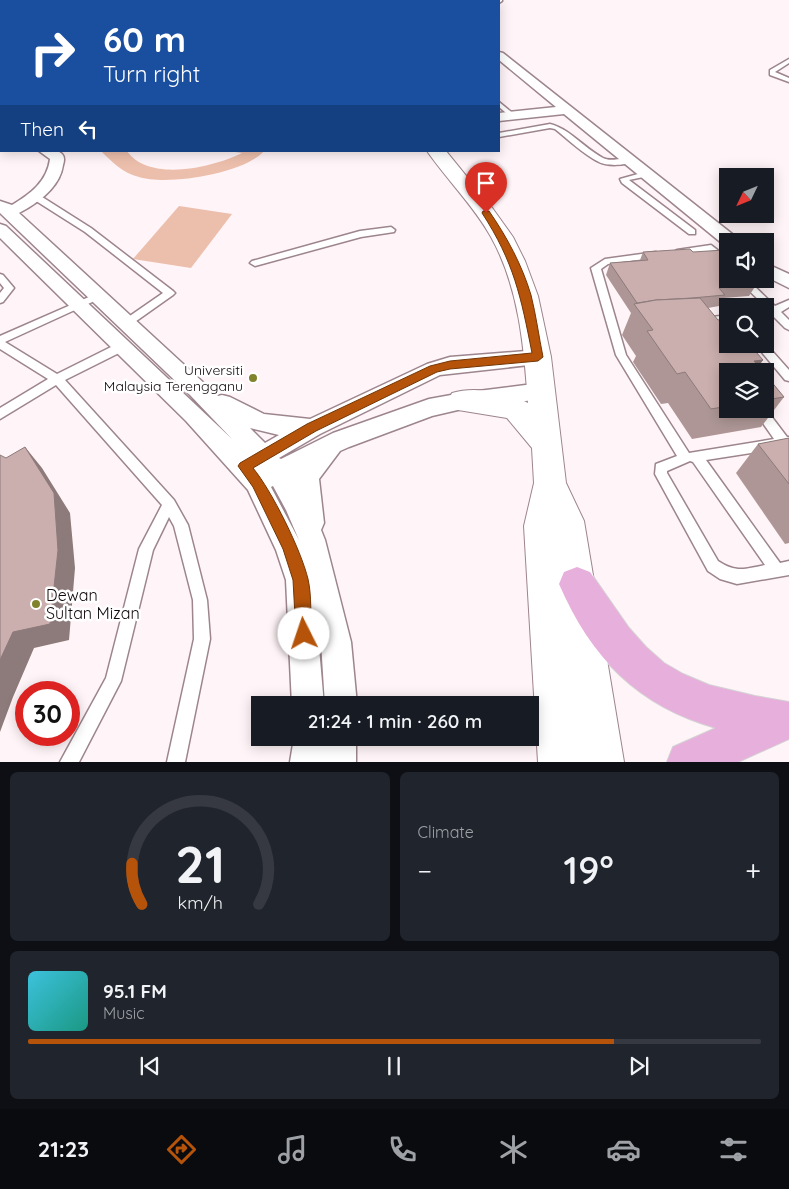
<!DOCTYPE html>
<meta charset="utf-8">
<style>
:root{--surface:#171b24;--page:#20242c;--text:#f1f3f6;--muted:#9ea1a6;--line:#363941;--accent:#b45309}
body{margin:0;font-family:Quicksand,sans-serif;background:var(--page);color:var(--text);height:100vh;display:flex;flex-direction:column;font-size:19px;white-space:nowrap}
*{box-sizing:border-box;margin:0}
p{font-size:16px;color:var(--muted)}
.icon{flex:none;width:28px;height:28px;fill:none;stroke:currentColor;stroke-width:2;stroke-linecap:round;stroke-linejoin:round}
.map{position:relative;height:762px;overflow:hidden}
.details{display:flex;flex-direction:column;gap:10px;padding:10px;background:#0d0f14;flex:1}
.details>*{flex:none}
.hud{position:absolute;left:0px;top:0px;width:500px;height:152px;box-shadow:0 2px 12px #0003;background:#1a4fa0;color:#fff;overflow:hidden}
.needle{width:32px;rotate:227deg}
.controls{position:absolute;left:719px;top:168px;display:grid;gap:10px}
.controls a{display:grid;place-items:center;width:55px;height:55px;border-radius:0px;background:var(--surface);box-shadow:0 2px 12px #0003;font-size:25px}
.speed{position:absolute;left:15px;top:681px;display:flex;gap:10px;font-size:25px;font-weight:700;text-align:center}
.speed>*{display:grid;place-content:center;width:65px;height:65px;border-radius:50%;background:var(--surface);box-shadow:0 2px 12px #0003;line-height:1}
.speed .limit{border:8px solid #d22;background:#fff;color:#111}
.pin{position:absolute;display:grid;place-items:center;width:42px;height:42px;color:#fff;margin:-51px -21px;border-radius:50% 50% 50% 0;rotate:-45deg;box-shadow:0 0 5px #0007}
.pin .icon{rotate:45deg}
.me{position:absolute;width:55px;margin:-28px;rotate:356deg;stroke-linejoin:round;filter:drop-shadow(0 0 4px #0008)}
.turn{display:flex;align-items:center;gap:18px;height:105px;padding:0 20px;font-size:22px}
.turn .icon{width:65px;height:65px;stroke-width:2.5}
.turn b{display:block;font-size:35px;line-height:42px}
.then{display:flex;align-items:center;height:48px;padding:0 20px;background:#0003;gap:10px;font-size:19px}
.big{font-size:38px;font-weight:600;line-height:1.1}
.details .widget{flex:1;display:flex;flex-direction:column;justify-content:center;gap:8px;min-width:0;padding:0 18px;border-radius:8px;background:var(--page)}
.details .dial{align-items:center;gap:0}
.dial svg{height:130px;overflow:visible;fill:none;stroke:var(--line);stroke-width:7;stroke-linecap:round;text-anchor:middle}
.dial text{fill:var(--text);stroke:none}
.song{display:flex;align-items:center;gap:15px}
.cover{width:60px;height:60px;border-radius:8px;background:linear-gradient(135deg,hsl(190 70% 55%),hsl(170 70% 35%))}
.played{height:5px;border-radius:2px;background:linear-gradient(90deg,var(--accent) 80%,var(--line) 80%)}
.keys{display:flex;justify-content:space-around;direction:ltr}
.heat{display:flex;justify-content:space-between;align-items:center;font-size:28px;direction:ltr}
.details .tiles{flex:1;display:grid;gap:10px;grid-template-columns:1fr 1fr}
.widget:last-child{grid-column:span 2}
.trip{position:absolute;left:251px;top:696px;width:288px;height:50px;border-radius:0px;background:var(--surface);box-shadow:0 2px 12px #0003;font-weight:600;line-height:50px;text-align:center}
.tab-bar{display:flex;height:80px;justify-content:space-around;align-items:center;background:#090b0e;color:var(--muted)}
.tab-bar .icon{width:35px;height:35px}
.tab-bar .selected{color:var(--accent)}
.tab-bar b{font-size:22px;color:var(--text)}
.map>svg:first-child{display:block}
.green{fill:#ecbfac}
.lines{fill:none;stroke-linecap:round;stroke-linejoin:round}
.service-casing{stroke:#9d858d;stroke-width:3}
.minor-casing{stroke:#9d858d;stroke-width:3}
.secondary-casing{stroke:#9d858d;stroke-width:2}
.primary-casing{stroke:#d4d3d3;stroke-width:2}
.service{fill:#fff;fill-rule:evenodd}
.minor{fill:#fff;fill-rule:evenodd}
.secondary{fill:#fff;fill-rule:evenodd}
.primary{fill:#e7afdc;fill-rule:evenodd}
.wall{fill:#ae9696}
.shaded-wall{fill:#8d7a7a}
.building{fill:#caafae;stroke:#8d7a7a}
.route{fill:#b45309;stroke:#753606}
.poi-dot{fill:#80822c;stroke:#fff;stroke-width:2}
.labels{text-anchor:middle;stroke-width:5;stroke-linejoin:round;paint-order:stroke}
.poi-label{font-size:14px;fill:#12090c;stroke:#fff;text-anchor:end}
.near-poi-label{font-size:16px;fill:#12090c;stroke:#fff;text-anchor:start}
</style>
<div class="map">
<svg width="789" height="762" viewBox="0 0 789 762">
<rect width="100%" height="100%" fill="#fff4f7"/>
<!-- green -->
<g class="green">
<path d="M 101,151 L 127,151 C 149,183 214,167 242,153 L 228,151 L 264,151 C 244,174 167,186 139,177 C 123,173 113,163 101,151 Z"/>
<path d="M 179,206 L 232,214 L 191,268 L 133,259 Z"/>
</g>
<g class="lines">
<!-- service casing -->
<g class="service-casing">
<g id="service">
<path d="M 789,59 L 789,63 L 775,72 L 789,78 L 789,82 L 770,75 L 770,70 Z"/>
<path d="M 499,102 L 515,115 L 515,117 L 511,117 L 499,107 Z"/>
<path d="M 550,124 C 570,129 584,148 603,158 C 612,163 624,155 633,161 C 626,166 606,166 599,162 C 583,154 569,140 555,129 L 550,128 L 499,137 L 499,133 Z"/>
<path d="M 645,172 L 649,174 L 648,176 L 629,180 L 695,230 L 695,234 L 689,234 L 622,183 L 620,179 Z"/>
<path d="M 33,195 L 39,195 L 91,228 L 173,291 L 175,293 L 173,295 L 132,324 L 124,324 L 123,322 L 124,320 L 163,293 L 85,232 L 33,199 Z"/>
<path d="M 391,227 L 395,230 L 394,232 L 361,237 L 255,266 L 250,263 L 252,261 L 360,231 Z"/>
<path d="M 711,245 L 728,258 L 728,267 L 709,251 L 677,256 L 672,253 L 677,250 Z"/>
<path d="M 656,252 L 661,255 L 659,257 L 608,264 L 601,269 L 626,355 L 689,453 L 774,439 L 753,409 L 765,408 L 787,437 L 789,437 L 789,447 L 706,460 L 780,563 L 789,561 L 789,575 L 737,584 L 720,579 L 708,571 L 655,474 L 656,464 L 677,456 L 616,355 L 591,268 L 605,259 ZM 690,461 L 693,462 L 765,565 C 745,569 736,573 718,561 L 667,473 L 667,471 Z"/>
<path d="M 0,274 L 3,275 L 14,288 L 3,302 L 0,303 L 0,293 L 4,288 L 0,283 Z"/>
<path d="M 737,279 L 747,279 L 775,306 L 789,300 L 789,307 L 781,312 L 789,320 L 789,330 L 785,328 L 772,315 L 765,316 L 766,309 L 765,306 Z"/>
<path d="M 98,293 L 103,296 L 101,298 L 5,342 L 57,374 L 119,343 L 123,342 L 128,346 L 127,349 L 65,380 L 174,500 L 188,525 L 207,600 L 210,639 L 185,762 L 167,762 L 194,639 L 193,600 L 174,526 L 169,517 L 153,550 L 121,681 L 79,762 L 60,762 L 106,678 L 139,549 L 162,505 L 56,385 L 0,419 L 0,408 L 48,379 L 0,349 L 0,336 Z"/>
<path d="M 728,315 L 728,321 L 704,324 L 699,321 L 704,318 Z"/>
<path d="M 765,343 L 789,370 L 789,381 L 785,380 L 755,344 Z"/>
</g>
</g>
<!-- minor casing -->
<g class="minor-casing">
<g id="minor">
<path d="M 492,0 L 502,0 L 502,1 L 499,3 L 499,1 Z"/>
<path d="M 499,52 L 503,53 L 736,237 L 738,241 L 728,241 L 728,245 L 724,245 L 564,114 L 499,121 L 499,113 L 556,107 L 499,60 Z"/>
<rect x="0" y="93" width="1" height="8"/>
<rect x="0" y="141" width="1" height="8"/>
<path d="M 39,151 C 46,151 57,149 62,154 C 65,157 64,162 63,165 C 60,187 38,203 19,213 L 218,396 L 222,395 L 230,397 L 264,414 L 310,419 L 427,364 L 450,357 L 538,350 L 545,352 L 548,357 L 545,362 L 538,364 L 440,375 L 320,434 L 279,458 L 281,459 L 333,433 L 429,399 L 462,393 L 541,383 L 549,385 L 552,391 L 549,397 L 541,399 L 462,409 L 432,416 L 349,447 L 340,451 L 319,479 L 324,523 L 321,530 L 325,540 L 351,642 L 357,705 L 325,705 L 321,642 L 317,625 L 324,705 L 292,705 L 286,580 L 276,550 L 248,490 L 186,421 L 0,238 L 0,224 L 6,226 L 232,439 L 190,395 L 0,213 L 0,201 L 12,205 C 30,194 47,182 50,159 ZM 250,428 L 279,435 L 265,443 ZM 273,486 L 286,510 L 299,540 L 271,487 Z"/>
<path d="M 765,263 L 789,274 L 789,288 L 765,276 Z"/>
<path d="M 294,738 L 356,738 L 356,762 L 290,762 Z"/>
</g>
</g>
<!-- secondary casing -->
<g class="secondary-casing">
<path id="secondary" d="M 427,151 L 446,151 L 493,209 L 513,237 L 525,261 L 538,296 L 551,357 L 566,483 L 584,521 L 624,762 L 538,762 L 524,526 L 534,483 L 532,448 L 507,418 L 452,409 L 448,401 L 452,393 C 474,386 508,392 528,403 C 524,347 519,287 491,237 C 474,206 447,180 427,151 Z"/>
</g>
<!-- primary casing -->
<g class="primary-casing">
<path id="primary" d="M 577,567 L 590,572 L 629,628 L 646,647 L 664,663 L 683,674 L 709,685 L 755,696 L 789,702 L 789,739 L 738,762 L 667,762 L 673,747 L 716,728 C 638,706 591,658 559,584 L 564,572 Z"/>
</g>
<!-- service -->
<use href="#service" class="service"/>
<!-- minor -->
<use href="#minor" class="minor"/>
<!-- secondary -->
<use href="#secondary" class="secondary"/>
<!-- primary -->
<use href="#primary" class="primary"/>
</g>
<!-- wall -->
<g class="wall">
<path d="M 643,252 L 693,252 L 756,285 L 749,296 L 723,298 L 719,306 L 708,308 L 728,344 L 763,360 L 758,366 L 728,371 L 728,409 L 765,409 L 765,374 L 784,397 L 761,427 L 692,439 L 668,403 L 661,404 L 633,362 L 636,356 L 622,335 L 631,313 L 606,275 L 610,263 L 640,260 Z"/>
<path d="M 789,438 L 789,543 L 785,544 L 736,473 L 758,444 Z"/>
</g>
<!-- shaded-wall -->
<g class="shaded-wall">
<path d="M 1,19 L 1,44 L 0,42 L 0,20 Z"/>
<path d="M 1,70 L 1,89 L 0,90 L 0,71 Z"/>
<path d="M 763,360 L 755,371 L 754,361 Z"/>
<path d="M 25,447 L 42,468 L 70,513 L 75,568 L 69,640 L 34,648 L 13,697 L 0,732 L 0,660 Z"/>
</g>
<!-- building -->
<g class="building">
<path d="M 143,0 L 189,0 L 203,1 L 141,1 Z"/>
<path d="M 0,7 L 1,8 L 1,19 L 0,20 Z"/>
<path d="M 0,52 L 1,52 L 1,70 L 0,71 Z"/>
<path d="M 690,249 L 693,252 L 724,250 L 728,253 L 728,279 L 751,279 L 756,285 L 719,288 L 725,295 L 692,298 L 656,300 L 637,303 L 610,263 L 648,260 L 643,252 Z"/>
<path d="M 700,298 L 718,320 L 724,319 L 728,323 L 728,344 L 749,344 L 763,360 L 754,361 L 763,371 L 728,371 L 728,406 L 711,409 L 685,372 L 677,374 L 647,331 L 653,330 L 634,304 L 656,300 Z"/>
<path d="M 765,374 L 784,397 L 765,400 Z"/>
<path d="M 789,438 L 789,484 L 758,444 Z"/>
<path d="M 25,447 L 54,493 L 58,550 L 50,624 L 13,632 L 0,660 L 0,455 L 6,458 Z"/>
</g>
<!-- route -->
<path class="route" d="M 483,211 L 489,211 C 507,237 522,265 531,295 C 536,315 539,337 543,357 L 538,361 L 450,369 L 437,372 L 316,431 L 253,468 C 272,491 301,550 308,579 C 312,596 310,616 312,634 L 309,639 L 304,641 L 298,639 L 296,634 L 293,580 L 283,549 L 253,487 L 238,466 L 240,463 L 307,424 L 430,366 L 450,361 L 532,353 C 521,297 514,262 482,213 Z"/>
<!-- markers -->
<g class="poi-dot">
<circle cx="253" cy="378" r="5"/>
<circle cx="36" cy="604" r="5"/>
</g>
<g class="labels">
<!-- poi labels -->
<g class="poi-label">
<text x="243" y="375">Universiti<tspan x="243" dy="16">Malaysia Terengganu</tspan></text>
</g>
<!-- near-poi labels -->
<g class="near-poi-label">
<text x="46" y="601">Dewan<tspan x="46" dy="18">Sultan Mizan</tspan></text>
</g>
</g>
</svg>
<div class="controls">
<a><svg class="needle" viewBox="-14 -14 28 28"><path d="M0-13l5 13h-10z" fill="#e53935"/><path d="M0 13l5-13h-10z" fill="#9ea1a6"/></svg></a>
<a><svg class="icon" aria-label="sound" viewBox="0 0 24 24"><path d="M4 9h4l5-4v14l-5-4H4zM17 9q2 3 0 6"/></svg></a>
<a><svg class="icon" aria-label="search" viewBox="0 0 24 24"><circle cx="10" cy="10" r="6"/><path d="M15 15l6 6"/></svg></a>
<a><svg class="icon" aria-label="layers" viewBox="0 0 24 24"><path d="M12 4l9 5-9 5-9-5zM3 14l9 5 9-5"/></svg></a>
</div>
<div class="speed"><div class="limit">30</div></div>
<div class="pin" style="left:486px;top:213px;background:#d93025"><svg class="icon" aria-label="arrive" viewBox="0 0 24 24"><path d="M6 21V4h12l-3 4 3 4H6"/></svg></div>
<svg class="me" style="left:304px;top:634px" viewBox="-20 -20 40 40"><circle r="19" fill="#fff"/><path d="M0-13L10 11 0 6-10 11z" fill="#b45309"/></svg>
<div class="trip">21:24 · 1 min · 260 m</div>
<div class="hud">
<div class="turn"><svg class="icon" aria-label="right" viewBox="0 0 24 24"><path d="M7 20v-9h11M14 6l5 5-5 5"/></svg><div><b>60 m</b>Turn right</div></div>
<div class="then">Then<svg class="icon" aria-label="left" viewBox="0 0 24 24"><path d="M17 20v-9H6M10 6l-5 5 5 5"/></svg></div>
</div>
</div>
<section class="details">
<div class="tiles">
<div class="widget dial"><svg viewBox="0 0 100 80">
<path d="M14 69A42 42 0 1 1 86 69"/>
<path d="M14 69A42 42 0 0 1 8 44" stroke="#b45309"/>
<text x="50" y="56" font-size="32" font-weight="700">21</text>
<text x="50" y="72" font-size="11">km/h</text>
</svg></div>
<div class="widget"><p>Climate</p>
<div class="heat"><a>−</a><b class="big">19°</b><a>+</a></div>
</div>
<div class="widget">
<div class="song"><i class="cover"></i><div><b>95.1 FM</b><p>Music</p></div></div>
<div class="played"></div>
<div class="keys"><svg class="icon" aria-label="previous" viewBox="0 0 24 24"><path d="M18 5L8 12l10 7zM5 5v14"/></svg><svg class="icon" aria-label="pause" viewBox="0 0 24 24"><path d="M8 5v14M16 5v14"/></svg><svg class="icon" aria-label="next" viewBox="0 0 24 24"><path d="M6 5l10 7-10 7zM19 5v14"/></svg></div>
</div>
</div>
</section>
<nav class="tab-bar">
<b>21:23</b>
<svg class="icon selected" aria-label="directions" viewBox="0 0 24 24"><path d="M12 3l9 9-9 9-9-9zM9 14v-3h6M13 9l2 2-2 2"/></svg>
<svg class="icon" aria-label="music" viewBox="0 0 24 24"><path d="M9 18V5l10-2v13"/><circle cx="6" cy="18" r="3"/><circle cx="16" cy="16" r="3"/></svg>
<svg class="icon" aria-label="phone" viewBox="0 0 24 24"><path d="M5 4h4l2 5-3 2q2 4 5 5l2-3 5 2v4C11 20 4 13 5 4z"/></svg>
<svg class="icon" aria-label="climate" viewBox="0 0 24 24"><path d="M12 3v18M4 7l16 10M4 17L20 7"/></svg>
<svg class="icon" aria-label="car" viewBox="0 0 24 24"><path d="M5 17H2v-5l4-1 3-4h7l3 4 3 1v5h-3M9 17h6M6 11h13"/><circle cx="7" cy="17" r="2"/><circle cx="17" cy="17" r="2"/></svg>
<svg class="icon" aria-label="filters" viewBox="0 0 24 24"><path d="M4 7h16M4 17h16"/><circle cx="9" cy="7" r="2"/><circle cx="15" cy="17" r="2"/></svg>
</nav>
